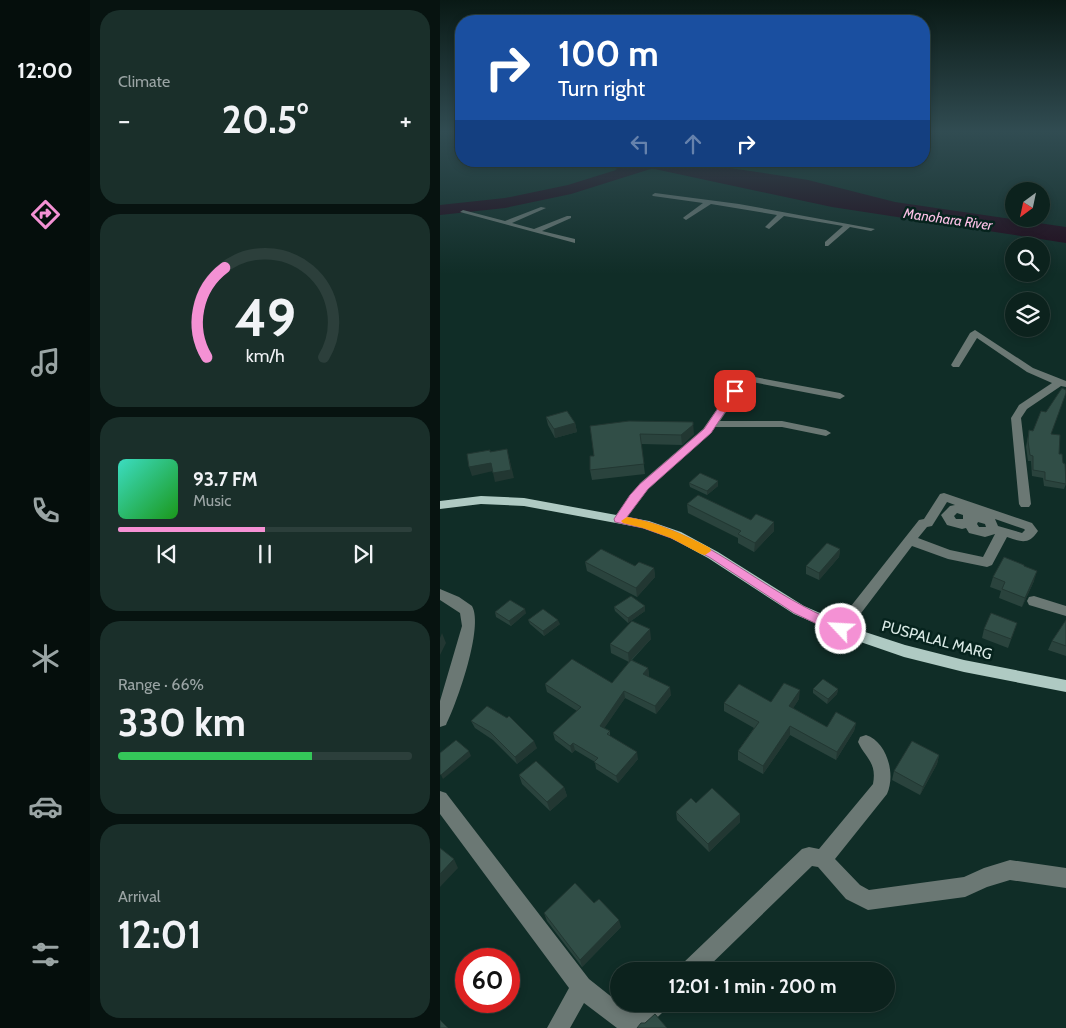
<!DOCTYPE html>
<meta charset="utf-8">
<style>
:root{--surface:#0c221d;--page:#1a2f2a;--text:#f1f3f6;--muted:#9aa4a4;--line:#2c3f3b;--accent:#f491d4}
body{margin:0;font-family:Cabin,sans-serif;background:var(--page);color:var(--text);height:100vh;display:flex;flex-direction:column;font-size:19px;white-space:nowrap}
*{box-sizing:border-box;margin:0}
p{font-size:16px;color:var(--muted)}
.icon{flex:none;width:28px;height:28px;fill:none;stroke:currentColor;stroke-width:2;stroke-linecap:round;stroke-linejoin:round}
.map{position:relative;flex:1;overflow:hidden}
.drawer{display:flex;flex-direction:column;gap:10px;padding:10px;background:#071310;width:350px}
.drawer>*{flex:none}
.top-card{position:absolute;left:15px;top:15px;width:475px;height:152px;border-radius:20px;box-shadow:0 2px 8px #0003,0 0 0 1px var(--line);background:#1a4fa0;color:#fff;overflow:hidden}
.needle{width:32px;rotate:213deg}
.controls{position:absolute;left:565px;top:182px;display:grid;gap:10px}
.controls a{display:grid;place-items:center;width:45px;height:45px;border-radius:50%;background:var(--surface);box-shadow:0 2px 8px #0003,0 0 0 1px var(--line);font-size:25px}
.speed{position:absolute;left:15px;top:948px;display:flex;gap:10px;font-size:25px;font-weight:700;text-align:center}
.speed>*{display:grid;place-content:center;width:65px;height:65px;border-radius:50%;background:var(--surface);box-shadow:0 2px 8px #0003,0 0 0 1px var(--line);line-height:1}
.speed .limit{border:8px solid #d22;background:#fff;color:#111}
.pin{position:absolute;display:grid;place-items:center;width:42px;height:42px;color:#fff;margin:-21px;border-radius:10px;box-shadow:0 2px 8px #0006}
.me{position:absolute;width:55px;margin:-28px;rotate:295deg;stroke-linejoin:round;filter:drop-shadow(0 0 4px #0008)}
.turn{display:flex;align-items:center;gap:18px;height:105px;padding:0 20px;font-size:22px}
.turn .icon{width:65px;height:65px;stroke-width:2.5}
.turn b{display:block;font-size:35px;line-height:42px}
.lanes{display:flex;align-items:center;height:48px;padding:0 20px;background:#0003;justify-content:center;gap:25px;direction:ltr}
.lanes .off{opacity:.35}
.big{font-size:38px;font-weight:700;line-height:1.1}
.drawer .widget{flex:1;display:flex;flex-direction:column;justify-content:center;gap:8px;min-width:0;padding:0 18px;border-radius:20px;background:var(--page)}
.drawer .dial{align-items:center;gap:0}
.dial svg{height:130px;overflow:visible;fill:none;stroke:var(--line);stroke-width:7;stroke-linecap:round;text-anchor:middle}
.dial text{fill:var(--text);stroke:none}
.song{display:flex;align-items:center;gap:15px}
.cover{width:60px;height:60px;border-radius:8px;background:linear-gradient(135deg,hsl(170 70% 55%),hsl(120 70% 35%))}
.played{height:5px;border-radius:2px;background:linear-gradient(90deg,var(--accent) 50%,var(--line) 50%)}
.keys{display:flex;justify-content:space-around;direction:ltr}
.heat{display:flex;justify-content:space-between;align-items:center;font-size:28px;direction:ltr}
.charge{height:8px;border-radius:4px;background:linear-gradient(90deg,#34c759 66%,var(--line) 0)}
.trip{position:absolute;left:170px;top:962px;width:285px;height:50px;border-radius:25px;background:var(--surface);box-shadow:0 2px 8px #0003,0 0 0 1px var(--line);font-weight:700;line-height:50px;text-align:center}
main{display:flex;flex:1;min-height:0}
.dock{display:flex;flex-direction:column;width:90px;justify-content:space-around;align-items:center;background:#050e0c;color:var(--muted)}
.dock .icon{width:35px;height:35px}
.dock .active{color:var(--accent)}
.dock b{font-size:22px;color:var(--text)}
.map>svg:first-child{display:block}
.water{fill:#200719}
.lines{fill:none;stroke-linecap:round;stroke-linejoin:round}
.river{fill:#200719;fill-rule:evenodd}
.minor{fill:#6b7874;fill-rule:evenodd}
.major{fill:#afcac3;fill-rule:evenodd}
.wall{fill:#2a433d}
.shaded-wall{fill:#223732}
.building{fill:#314e47;stroke:#223732}
.route{fill:#f491d4;stroke:#9f5e8a}
.slow{fill:#f59e0b}
.labels{text-anchor:middle;stroke-width:5;stroke-linejoin:round;paint-order:stroke}
.far-water-label{font-size:14px;font-style:italic;fill:#fbc0e6;stroke:#06231d}
.street-label{font-size:15px;fill:#daeae6;stroke:#06231d}
</style>
<main>
<nav class="dock">
<b>12:00</b>
<svg class="icon active" aria-label="directions" viewBox="0 0 24 24"><path d="M12 3l9 9-9 9-9-9zM9 14v-3h6M13 9l2 2-2 2"/></svg>
<svg class="icon" aria-label="music" viewBox="0 0 24 24"><path d="M9 18V5l10-2v13"/><circle cx="6" cy="18" r="3"/><circle cx="16" cy="16" r="3"/></svg>
<svg class="icon" aria-label="phone" viewBox="0 0 24 24"><path d="M5 4h4l2 5-3 2q2 4 5 5l2-3 5 2v4C11 20 4 13 5 4z"/></svg>
<svg class="icon" aria-label="climate" viewBox="0 0 24 24"><path d="M12 3v18M4 7l16 10M4 17L20 7"/></svg>
<svg class="icon" aria-label="car" viewBox="0 0 24 24"><path d="M5 17H2v-5l4-1 3-4h7l3 4 3 1v5h-3M9 17h6M6 11h13"/><circle cx="7" cy="17" r="2"/><circle cx="17" cy="17" r="2"/></svg>
<svg class="icon" aria-label="filters" viewBox="0 0 24 24"><path d="M4 7h16M4 17h16"/><circle cx="9" cy="7" r="2"/><circle cx="15" cy="17" r="2"/></svg>
</nav>
<section class="drawer">
<div class="widget"><p>Climate</p>
<div class="heat"><a>−</a><b class="big">20.5°</b><a>+</a></div>
</div>
<div class="widget dial"><svg viewBox="0 0 100 80">
<path d="M14 69A42 42 0 1 1 86 69"/>
<path d="M14 69A42 42 0 0 1 25 14" stroke="#f491d4"/>
<text x="50" y="56" font-size="32" font-weight="700">49</text>
<text x="50" y="72" font-size="11">km/h</text>
</svg></div>
<div class="widget">
<div class="song"><i class="cover"></i><div><b>93.7 FM</b><p>Music</p></div></div>
<div class="played"></div>
<div class="keys"><svg class="icon" aria-label="previous" viewBox="0 0 24 24"><path d="M18 5L8 12l10 7zM5 5v14"/></svg><svg class="icon" aria-label="pause" viewBox="0 0 24 24"><path d="M8 5v14M16 5v14"/></svg><svg class="icon" aria-label="next" viewBox="0 0 24 24"><path d="M6 5l10 7-10 7zM19 5v14"/></svg></div>
</div>
<div class="widget"><p>Range · 66%</p><b class="big">330 km</b><div class="charge"></div></div>
<div class="widget"><p>Arrival</p><b class="big">12:01</b></div>
</section>
<div class="map">
<svg width="626" height="1028" viewBox="0 0 626 1028">
<rect width="100%" height="100%" fill="#102d27"/>
<!-- water -->
<path class="water" d="M 189,161 L 242,161 L 317,172 L 368,180 L 455,202 L 626,227 L 626,243 L 392,207 L 210,168 L 186,174 L 175,169 L 189,164 Z"/>
<g class="lines">
<!-- river -->
<path class="river" d="M 205,161 L 221,161 L 222,163 L 220,166 L 131,194 L 65,208 L 0,215 L 0,205 L 65,198 L 128,185 Z"/>
<!-- minor -->
<g class="minor">
<path d="M 215,193 L 299,204 L 435,229 L 431,231 L 410,227 L 388,246 L 385,246 L 385,242 L 403,226 L 344,216 L 329,229 L 325,227 L 337,215 L 271,204 L 246,220 L 243,218 L 244,217 L 263,203 L 213,196 L 212,195 Z"/>
<path d="M 101,207 L 106,208 L 72,223 L 94,229 L 127,216 L 131,216 L 131,218 L 102,231 L 135,239 L 135,243 L 20,212 L 23,210 L 65,221 Z"/>
<path d="M 535,330 L 593,368 L 626,381 L 626,387 L 621,386 L 587,409 L 581,418 L 591,504 L 589,507 L 581,507 L 579,504 L 571,418 L 579,405 L 612,383 L 587,372 L 537,338 L 519,367 L 513,367 L 511,365 L 530,333 Z"/>
<path d="M 304,375 L 400,393 L 405,396 L 400,399 L 307,381 L 280,421 L 342,421 L 386,430 L 391,433 L 386,436 L 342,427 L 275,427 L 271,433 L 208,489 L 183,522 L 175,522 L 173,519 L 200,483 L 263,429 L 300,376 Z"/>
<path d="M 504,493 L 592,523 L 598,531 C 589,545 581,542 567,537 L 552,565 L 547,567 L 508,559 L 472,546 L 406,633 L 401,635 L 396,633 L 394,629 L 396,625 L 479,520 L 484,519 L 500,494 ZM 507,502 L 515,505 L 510,506 L 501,515 L 507,525 L 522,529 L 526,528 L 529,533 L 545,537 L 555,534 L 543,557 L 510,550 L 478,538 L 487,527 L 492,526 ZM 517,513 L 523,515 L 523,519 L 516,519 L 514,516 ZM 555,519 L 584,529 L 585,530 L 582,533 L 558,526 ZM 538,522 L 545,524 L 546,527 L 539,527 L 537,524 Z"/>
<path d="M 0,589 L 19,597 L 32,606 C 44,627 17,703 6,725 L 0,727 L 0,701 L 22,626 L 20,613 L 0,600 Z"/>
<path d="M 594,596 L 626,606 L 626,616 L 589,605 L 587,601 L 589,597 Z"/>
<path d="M 426,735 C 447,742 456,774 447,794 L 395,859 L 420,885 L 429,890 L 524,877 L 544,868 L 570,860 L 626,868 L 626,888 L 570,880 L 547,887 L 525,897 L 428,910 L 406,899 L 378,867 L 372,866 L 264,971 L 239,971 L 242,964 L 362,849 L 369,847 L 379,849 L 433,784 C 437,762 426,759 418,742 L 420,737 Z"/>
<path d="M 0,791 L 6,793 L 149,979 L 188,1010 L 192,1010 L 199,1004 L 226,1004 L 223,1012 L 206,1028 L 177,1028 L 144,1003 L 130,1028 L 107,1028 L 129,988 L 0,814 Z"/>
</g>
<!-- major -->
<path class="major" d="M 41,496 L 84,498 L 209,521 L 241,532 L 278,552 L 364,606 L 419,630 L 465,645 L 524,660 L 626,680 L 626,692 L 524,672 L 464,657 L 409,638 L 354,614 L 268,558 L 231,538 L 203,528 L 84,506 L 41,504 L 0,509 L 0,501 Z"/>
</g>
<!-- wall -->
<g class="wall">
<path d="M 106,417 L 135,423 L 137,432 L 115,438 L 108,425 Z"/>
<path d="M 150,426 L 254,434 L 242,445 L 201,444 L 205,474 L 152,480 L 150,470 L 154,456 Z"/>
<path d="M 589,430 L 611,434 L 619,454 L 626,484 L 624,489 L 604,486 L 603,478 L 592,476 L 591,461 L 588,461 L 586,447 Z"/>
<path d="M 278,481 L 278,486 L 267,495 L 250,487 L 249,483 Z"/>
<path d="M 247,504 L 311,520 L 334,531 L 314,552 L 298,543 L 298,538 L 248,513 Z"/>
<path d="M 400,549 L 399,557 L 379,580 L 366,574 L 366,566 Z"/>
<path d="M 145,562 L 195,566 L 214,568 L 215,577 L 197,597 L 147,571 Z"/>
<path d="M 584,566 L 594,581 L 582,607 L 559,598 L 561,591 L 550,587 L 553,577 Z"/>
<path d="M 174,607 L 205,611 L 188,623 L 175,611 Z"/>
<path d="M 55,612 L 86,613 L 71,626 L 56,617 Z"/>
<path d="M 88,620 L 120,624 L 104,636 L 90,624 Z"/>
<path d="M 626,620 L 626,656 L 608,650 L 612,641 Z"/>
<path d="M 577,623 L 568,648 L 542,638 L 544,629 Z"/>
<path d="M 211,639 L 192,660 L 208,668 L 209,675 L 208,677 L 231,695 L 216,714 L 185,698 L 164,728 L 170,731 L 170,736 L 198,759 L 178,783 L 156,769 L 155,762 L 135,750 L 132,753 L 115,740 L 113,733 L 137,711 L 107,692 L 105,684 L 172,683 L 189,662 L 171,653 L 170,644 Z"/>
<path d="M 373,689 L 398,689 L 397,694 L 387,704 L 373,693 Z"/>
<path d="M 359,699 L 353,708 L 387,727 L 416,723 L 414,731 L 396,760 L 350,735 L 323,774 L 298,760 L 298,751 L 314,728 L 284,711 L 284,703 L 331,702 Z"/>
<path d="M 31,721 L 97,748 L 77,764 L 53,740 L 35,728 Z"/>
<path d="M 499,755 L 497,764 L 480,795 L 452,780 L 454,771 Z"/>
<path d="M 79,775 L 124,787 L 127,796 L 110,811 L 82,784 Z"/>
<path d="M 236,812 L 300,822 L 269,852 L 237,820 Z"/>
<path d="M 154,903 L 181,927 L 142,967 L 107,921 L 104,913 Z"/>
</g>
<!-- shaded-wall -->
<g class="shaded-wall">
<path d="M 253,422 L 254,434 L 242,445 L 241,435 Z"/>
<path d="M 135,423 L 137,432 L 115,438 L 114,429 Z"/>
<path d="M 67,449 L 74,478 L 55,482 L 53,473 Z"/>
<path d="M 51,463 L 53,471 L 32,476 L 29,467 Z"/>
<path d="M 278,481 L 278,486 L 267,495 L 267,491 Z"/>
<path d="M 334,522 L 334,531 L 314,552 L 315,543 Z"/>
<path d="M 400,549 L 399,557 L 379,580 L 379,573 Z"/>
<path d="M 214,568 L 215,577 L 197,597 L 196,588 Z"/>
<path d="M 597,571 L 594,581 L 582,607 L 585,598 Z"/>
<path d="M 205,606 L 205,611 L 188,623 L 188,618 Z"/>
<path d="M 85,609 L 86,613 L 71,626 L 69,621 Z"/>
<path d="M 118,620 L 120,624 L 104,636 L 103,631 Z"/>
<path d="M 210,629 L 211,639 L 189,662 L 188,653 Z"/>
<path d="M 2,633 L 6,643 L 0,655 L 0,638 Z"/>
<path d="M 208,668 L 209,675 L 204,682 L 203,674 Z"/>
<path d="M 230,687 L 231,695 L 216,714 L 215,706 Z"/>
<path d="M 398,689 L 397,694 L 387,704 L 388,699 Z"/>
<path d="M 360,690 L 359,699 L 349,715 L 349,706 Z"/>
<path d="M 184,691 L 185,698 L 161,733 L 160,726 Z"/>
<path d="M 416,723 L 414,731 L 396,760 L 397,752 Z"/>
<path d="M 350,726 L 350,735 L 323,774 L 323,766 Z"/>
<path d="M 94,741 L 97,748 L 77,764 L 75,757 Z"/>
<path d="M 133,743 L 135,750 L 132,753 L 130,746 Z"/>
<path d="M 29,751 L 31,756 L 3,779 L 1,775 Z"/>
<path d="M 197,752 L 198,759 L 178,783 L 176,776 Z"/>
<path d="M 499,755 L 497,764 L 480,795 L 483,787 Z"/>
<path d="M 124,787 L 127,796 L 110,811 L 107,802 Z"/>
<path d="M 300,814 L 300,822 L 269,852 L 268,844 Z"/>
<path d="M 14,859 L 18,868 L 0,887 L 0,874 Z"/>
<path d="M 179,920 L 181,927 L 142,967 L 140,960 Z"/>
</g>
<!-- building -->
<g class="building">
<path d="M 622,388 L 626,390 L 626,393 L 611,434 L 620,435 L 619,454 L 622,454 L 623,463 L 625,464 L 626,484 L 605,480 L 605,472 L 593,470 L 593,456 L 590,455 L 588,441 L 589,430 L 593,431 L 601,411 L 606,412 Z"/>
<path d="M 127,411 L 135,423 L 114,429 L 106,417 Z"/>
<path d="M 189,421 L 253,422 L 253,425 L 241,435 L 200,434 L 204,464 L 150,470 L 150,456 L 154,456 L 150,426 Z"/>
<path d="M 67,449 L 71,470 L 53,473 L 51,463 L 29,467 L 27,454 L 50,450 L 50,452 Z"/>
<path d="M 260,473 L 278,481 L 267,491 L 249,483 Z"/>
<path d="M 258,495 L 311,520 L 316,514 L 334,522 L 315,543 L 298,534 L 301,531 L 247,504 Z"/>
<path d="M 387,543 L 400,549 L 379,573 L 366,566 Z"/>
<path d="M 161,549 L 195,566 L 199,562 L 214,568 L 196,588 L 145,562 Z"/>
<path d="M 564,557 L 584,565 L 584,566 L 597,571 L 585,598 L 562,589 L 565,582 L 553,577 Z"/>
<path d="M 191,596 L 205,606 L 188,618 L 174,607 Z"/>
<path d="M 70,600 L 85,609 L 69,621 L 55,612 Z"/>
<path d="M 103,609 L 118,620 L 103,631 L 88,620 Z"/>
<path d="M 551,613 L 577,623 L 571,639 L 544,629 Z"/>
<path d="M 626,620 L 626,646 L 612,641 Z"/>
<path d="M 192,621 L 210,629 L 188,653 L 170,644 Z"/>
<path d="M 132,659 L 172,683 L 191,660 L 208,668 L 203,674 L 230,687 L 215,706 L 184,691 L 160,726 L 170,731 L 167,734 L 197,752 L 176,776 L 154,762 L 158,758 L 133,743 L 130,746 L 113,733 L 141,707 L 105,684 Z"/>
<path d="M 383,679 L 398,689 L 388,699 L 373,689 Z"/>
<path d="M 344,683 L 360,690 L 349,706 L 387,727 L 396,712 L 416,723 L 397,752 L 350,726 L 323,766 L 298,751 L 319,722 L 284,703 L 299,684 L 331,702 Z"/>
<path d="M 47,706 L 67,718 L 69,716 L 94,741 L 75,757 L 50,732 L 31,721 Z"/>
<path d="M 16,740 L 29,751 L 1,775 L 0,774 L 0,753 Z"/>
<path d="M 472,741 L 499,755 L 483,787 L 454,771 Z"/>
<path d="M 96,761 L 124,787 L 107,802 L 79,775 Z"/>
<path d="M 272,788 L 300,814 L 268,844 L 236,812 L 251,798 L 256,803 Z"/>
<path d="M 0,848 L 14,859 L 0,874 Z"/>
<path d="M 135,883 L 154,903 L 159,899 L 179,920 L 140,960 L 104,913 Z"/>
<path d="M 215,1014 L 227,1028 L 197,1028 L 201,1023 L 205,1023 Z"/>
<path d="M 0,1020 L 8,1028 L 0,1028 Z"/>
</g>
<!-- sky -->
<linearGradient id="sky" x2="0" y2="1"><stop stop-color="#091915"/><stop offset="0.48" stop-color="#314c52"/><stop offset="1" stop-color="#314c52" stop-opacity="0"/></linearGradient>
<rect width="626" height="274" fill="url(#sky)"/>
<!-- route -->
<path class="route" d="M 291,389 L 298,389 L 299,391 L 271,433 L 208,489 L 187,517 C 257,530 303,574 363,606 C 377,614 391,619 405,626 L 407,629 L 405,633 L 396,633 L 354,613 L 269,557 L 231,538 L 203,528 L 175,522 L 174,519 L 190,495 L 200,484 L 264,429 Z"/>
<!-- slow -->
<path class="slow" d="M 187,517 C 217,522 243,534 270,548 L 271,551 L 265,555 L 261,554 L 231,538 L 203,528 L 183,523 L 181,521 Z"/>
<g class="labels">
<!-- far-water labels -->
<g class="far-water-label">
<text transform="translate(508 219) rotate(8)" y="5">Manohara River</text>
</g>
<!-- street labels -->
<g class="street-label">
<text transform="translate(497 640) rotate(15)" y="5">PUSPALAL MARG</text>
</g>
</g>
</svg>
<div class="controls">
<a><svg class="needle" viewBox="-14 -14 28 28"><path d="M0-13l5 13h-10z" fill="#e53935"/><path d="M0 13l5-13h-10z" fill="#9aa4a4"/></svg></a>
<a><svg class="icon" aria-label="search" viewBox="0 0 24 24"><circle cx="10" cy="10" r="6"/><path d="M15 15l6 6"/></svg></a>
<a><svg class="icon" aria-label="layers" viewBox="0 0 24 24"><path d="M12 4l9 5-9 5-9-5zM3 14l9 5 9-5"/></svg></a>
</div>
<div class="speed"><div class="limit">60</div></div>
<div class="pin" style="left:295px;top:391px;background:#d93025"><svg class="icon" aria-label="arrive" viewBox="0 0 24 24"><path d="M6 21V4h12l-3 4 3 4H6"/></svg></div>
<svg class="me" style="left:401px;top:629px" viewBox="-20 -20 40 40"><circle r="17" fill="#f491d4" stroke="#fff" stroke-width="3"/><path d="M0-11L8 9 0 5-8 9z" fill="#fff"/></svg>
<div class="trip">12:01 · 1 min · 200 m</div>
<div class="top-card">
<div class="turn"><svg class="icon" aria-label="right" viewBox="0 0 24 24"><path d="M7 20v-9h11M14 6l5 5-5 5"/></svg><div><b>100 m</b>Turn right</div></div>
<div class="lanes"><svg class="icon off" aria-label="left" viewBox="0 0 24 24"><path d="M17 20v-9H6M10 6l-5 5 5 5"/></svg><svg class="icon off" aria-label="ahead" viewBox="0 0 24 24"><path d="M12 20V5M6 11l6-6 6 6"/></svg><svg class="icon" aria-label="right" viewBox="0 0 24 24"><path d="M7 20v-9h11M14 6l5 5-5 5"/></svg></div>
</div>
</div>
</main>
